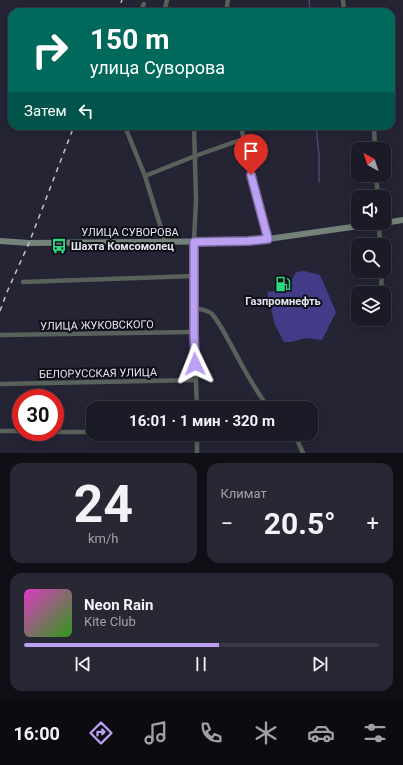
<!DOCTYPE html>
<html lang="ru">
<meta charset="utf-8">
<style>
:root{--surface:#1b1b28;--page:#282834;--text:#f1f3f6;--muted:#a0a1a8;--line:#393945;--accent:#bca0f2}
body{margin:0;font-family:Roboto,sans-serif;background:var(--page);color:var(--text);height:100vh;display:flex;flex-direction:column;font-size:15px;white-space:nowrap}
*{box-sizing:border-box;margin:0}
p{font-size:13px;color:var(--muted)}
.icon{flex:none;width:22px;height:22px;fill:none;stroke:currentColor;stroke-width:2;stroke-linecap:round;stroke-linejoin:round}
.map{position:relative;height:453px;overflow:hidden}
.side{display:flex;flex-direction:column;gap:10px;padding:10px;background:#0f0f16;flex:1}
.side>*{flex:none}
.top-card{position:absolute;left:8px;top:8px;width:387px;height:122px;border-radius:12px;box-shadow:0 2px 10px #0003,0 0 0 1px var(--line);background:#00695c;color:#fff;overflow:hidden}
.needle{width:26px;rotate:320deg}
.fabs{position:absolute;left:351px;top:142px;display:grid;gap:8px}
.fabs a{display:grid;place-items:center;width:40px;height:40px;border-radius:8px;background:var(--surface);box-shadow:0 2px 10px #0003,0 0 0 1px var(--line);font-size:20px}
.speed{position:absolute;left:12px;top:389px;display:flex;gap:8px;font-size:20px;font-weight:700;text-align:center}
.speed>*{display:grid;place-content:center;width:52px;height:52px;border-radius:50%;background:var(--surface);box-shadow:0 2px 10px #0003,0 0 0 1px var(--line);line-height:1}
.speed .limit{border:6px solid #d22;background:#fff;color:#111}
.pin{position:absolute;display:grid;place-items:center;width:34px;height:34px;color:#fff;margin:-41px -17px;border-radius:50% 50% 50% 0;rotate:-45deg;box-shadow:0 0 4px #0007}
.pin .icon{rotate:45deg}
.me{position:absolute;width:44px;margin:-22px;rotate:358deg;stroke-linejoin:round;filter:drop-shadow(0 0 3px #0008)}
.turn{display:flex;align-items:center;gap:14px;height:84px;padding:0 16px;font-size:18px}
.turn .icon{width:52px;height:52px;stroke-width:2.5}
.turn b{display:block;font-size:28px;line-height:34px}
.then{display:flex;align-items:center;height:38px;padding:0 16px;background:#0003;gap:8px;font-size:15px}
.big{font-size:30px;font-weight:700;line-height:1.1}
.side .tile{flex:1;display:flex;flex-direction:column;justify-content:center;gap:6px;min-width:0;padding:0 14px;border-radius:12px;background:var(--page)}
.side .dial{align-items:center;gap:0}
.dial b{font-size:52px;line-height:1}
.song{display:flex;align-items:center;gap:12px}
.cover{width:48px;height:48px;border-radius:6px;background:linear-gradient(135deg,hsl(310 70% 55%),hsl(110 70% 35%))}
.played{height:4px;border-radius:2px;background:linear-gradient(90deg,var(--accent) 55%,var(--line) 55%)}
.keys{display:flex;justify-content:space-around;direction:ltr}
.heat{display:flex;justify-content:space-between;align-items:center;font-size:22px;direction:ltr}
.side .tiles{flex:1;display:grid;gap:10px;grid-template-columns:1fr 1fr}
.tile:last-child{grid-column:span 2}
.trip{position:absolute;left:86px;top:401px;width:232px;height:40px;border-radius:12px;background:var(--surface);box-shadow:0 2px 10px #0003,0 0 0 1px var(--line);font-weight:700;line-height:40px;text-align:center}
.dock{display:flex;height:64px;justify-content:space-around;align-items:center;background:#0b0b10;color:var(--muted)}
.dock .icon{width:28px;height:28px}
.dock .current{color:var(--accent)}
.dock b{font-size:18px;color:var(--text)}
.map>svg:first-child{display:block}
.green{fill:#423c88}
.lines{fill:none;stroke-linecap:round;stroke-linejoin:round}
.stream{stroke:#4d446e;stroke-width:1.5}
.street{stroke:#59615b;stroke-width:4.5}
.secondary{stroke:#748279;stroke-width:6}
.rail{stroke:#c1c1ce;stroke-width:1.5;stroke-dasharray:5 5;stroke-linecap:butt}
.route-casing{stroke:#7a689d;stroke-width:10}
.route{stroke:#bca0f2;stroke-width:7}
.labels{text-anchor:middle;stroke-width:4;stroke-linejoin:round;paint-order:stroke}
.street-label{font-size:11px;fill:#e3e4f0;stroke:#0e0e16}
.poi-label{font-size:11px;font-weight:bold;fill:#e3e4f0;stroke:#0e0e16;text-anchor:start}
</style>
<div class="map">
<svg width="403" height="453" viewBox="0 0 403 453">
<rect width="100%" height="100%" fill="#242435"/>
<!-- green -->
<path class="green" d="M 304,271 L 320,275 L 336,312 L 322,340 L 306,338 L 291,342 L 284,342 L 275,325 L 267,292 L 292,288 L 292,280 L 296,272 Z"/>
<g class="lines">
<!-- stream -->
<g class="stream">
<path d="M 309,0 L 310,12"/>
<path d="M 316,126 L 319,155 L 319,182"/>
</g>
<!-- street -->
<g class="street">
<path d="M 343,0 L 344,12"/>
<path d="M 140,12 L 144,4"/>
<path d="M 164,12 L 167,0"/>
<path d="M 226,12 L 228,0"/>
<path d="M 126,126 L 126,129 L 145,176 L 165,241"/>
<path d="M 194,126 L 196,200 L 194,241 L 194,332 L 197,408"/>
<path d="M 241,126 L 251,175 L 268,239"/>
<path d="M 374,126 L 375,149"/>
<path d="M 376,175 L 378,197"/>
<path d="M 145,176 L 195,156 L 243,139"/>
<path d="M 379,223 L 380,245"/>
<path d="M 23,282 L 194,276"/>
<path d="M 381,293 L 382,271"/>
<path d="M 194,308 C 200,309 208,310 212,314 C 219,322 225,334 230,343 C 242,365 253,388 269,408"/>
<path d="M 379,323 L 379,319"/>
<path d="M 0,335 L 194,332"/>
<path d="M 0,384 L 196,380"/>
<path d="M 1,431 L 21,431"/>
<path d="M 55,432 L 93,432"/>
<path d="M 167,434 L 206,434"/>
<path d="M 290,434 L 298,442 L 303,453"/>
<path d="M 197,453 L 197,434"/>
</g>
<!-- secondary -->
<g class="secondary">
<path d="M 384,223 L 403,220"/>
<path d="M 0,241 L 29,243 L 248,241 L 268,239 L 380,223"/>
</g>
<!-- rail -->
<g class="rail">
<path d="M 117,12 L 122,0"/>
<path d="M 0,311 L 7,292 L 29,243 L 74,126"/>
</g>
</g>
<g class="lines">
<!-- route casing -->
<g class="route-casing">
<path id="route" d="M 195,364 L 194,332 L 194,242 L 248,241 L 268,239 L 251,175"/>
</g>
<!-- route -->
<use href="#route" class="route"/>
</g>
<!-- icons -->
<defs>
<g id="bus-bare" transform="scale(1.2)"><path d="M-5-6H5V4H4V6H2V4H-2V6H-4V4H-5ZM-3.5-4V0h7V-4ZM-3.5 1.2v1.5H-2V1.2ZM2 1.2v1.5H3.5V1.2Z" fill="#2dd883" stroke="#0e0e16" stroke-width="2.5" paint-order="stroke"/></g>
<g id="fuel-bare" transform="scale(1.2)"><path d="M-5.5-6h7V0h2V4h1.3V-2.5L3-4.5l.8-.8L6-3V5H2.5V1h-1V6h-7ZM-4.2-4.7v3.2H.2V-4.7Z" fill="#2dd883" stroke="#0e0e16" stroke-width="2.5" paint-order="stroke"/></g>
</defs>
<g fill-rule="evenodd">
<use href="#bus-bare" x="59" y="246"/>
<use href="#fuel-bare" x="283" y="284"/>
</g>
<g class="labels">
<!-- street labels -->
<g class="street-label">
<text x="130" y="236">УЛИЦА СУВОРОВА</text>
<text transform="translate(97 325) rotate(-1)" y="4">УЛИЦА ЖУКОВСКОГО</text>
<text transform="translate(98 373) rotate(-1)" y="4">БЕЛОРУССКАЯ УЛИЦА</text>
</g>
<!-- poi labels -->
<g class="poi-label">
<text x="71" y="250">Шахта Комсомолец</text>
<text x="283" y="305" text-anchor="middle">Газпромнефть</text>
</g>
</g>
</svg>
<div class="fabs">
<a><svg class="needle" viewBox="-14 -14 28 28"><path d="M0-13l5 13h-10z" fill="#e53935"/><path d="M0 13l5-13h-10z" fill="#a0a1a8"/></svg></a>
<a><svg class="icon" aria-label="sound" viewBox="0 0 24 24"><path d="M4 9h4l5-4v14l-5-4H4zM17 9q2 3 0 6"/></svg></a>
<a><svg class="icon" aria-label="search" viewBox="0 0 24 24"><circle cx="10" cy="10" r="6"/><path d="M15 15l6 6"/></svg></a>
<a><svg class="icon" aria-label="layers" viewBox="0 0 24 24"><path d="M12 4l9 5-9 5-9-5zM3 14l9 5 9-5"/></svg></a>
</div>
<div class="speed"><div class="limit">30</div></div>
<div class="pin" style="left:251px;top:175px;background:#d93025"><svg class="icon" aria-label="arrive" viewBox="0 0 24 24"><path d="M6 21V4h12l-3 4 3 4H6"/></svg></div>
<svg class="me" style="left:195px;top:364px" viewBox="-20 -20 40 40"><path d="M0-17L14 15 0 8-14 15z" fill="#bca0f2" stroke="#fff" stroke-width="4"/></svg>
<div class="trip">16:01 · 1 мин · 320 m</div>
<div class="top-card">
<div class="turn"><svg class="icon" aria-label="right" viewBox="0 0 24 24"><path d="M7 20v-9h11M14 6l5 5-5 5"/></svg><div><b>150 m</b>улица Суворова</div></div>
<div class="then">Затем<svg class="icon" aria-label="left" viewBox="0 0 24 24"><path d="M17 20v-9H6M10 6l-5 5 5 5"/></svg></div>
</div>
</div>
<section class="side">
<div class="tiles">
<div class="tile dial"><b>24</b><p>km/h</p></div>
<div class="tile"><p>Климат</p>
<div class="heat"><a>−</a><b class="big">20.5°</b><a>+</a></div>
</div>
<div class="tile">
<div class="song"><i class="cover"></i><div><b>Neon Rain</b><p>Kite Club</p></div></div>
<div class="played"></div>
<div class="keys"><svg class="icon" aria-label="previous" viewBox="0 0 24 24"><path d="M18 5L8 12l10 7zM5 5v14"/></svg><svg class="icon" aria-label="pause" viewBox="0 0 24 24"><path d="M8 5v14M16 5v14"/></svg><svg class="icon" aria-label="next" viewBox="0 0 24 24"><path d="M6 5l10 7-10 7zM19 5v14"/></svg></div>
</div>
</div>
</section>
<nav class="dock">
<b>16:00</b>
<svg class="icon current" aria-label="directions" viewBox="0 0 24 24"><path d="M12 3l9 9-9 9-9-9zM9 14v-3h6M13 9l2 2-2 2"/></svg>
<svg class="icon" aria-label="music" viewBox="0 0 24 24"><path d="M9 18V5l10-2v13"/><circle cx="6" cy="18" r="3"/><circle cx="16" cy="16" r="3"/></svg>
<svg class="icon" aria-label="phone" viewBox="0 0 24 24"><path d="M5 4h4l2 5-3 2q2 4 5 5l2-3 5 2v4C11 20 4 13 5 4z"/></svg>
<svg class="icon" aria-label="climate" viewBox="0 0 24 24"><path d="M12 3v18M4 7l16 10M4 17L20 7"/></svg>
<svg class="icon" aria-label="car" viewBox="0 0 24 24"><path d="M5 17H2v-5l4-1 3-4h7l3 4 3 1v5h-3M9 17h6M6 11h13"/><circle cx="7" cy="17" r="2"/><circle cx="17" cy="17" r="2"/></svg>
<svg class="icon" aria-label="filters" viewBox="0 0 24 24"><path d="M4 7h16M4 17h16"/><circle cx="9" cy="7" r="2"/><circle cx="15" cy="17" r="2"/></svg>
</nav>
